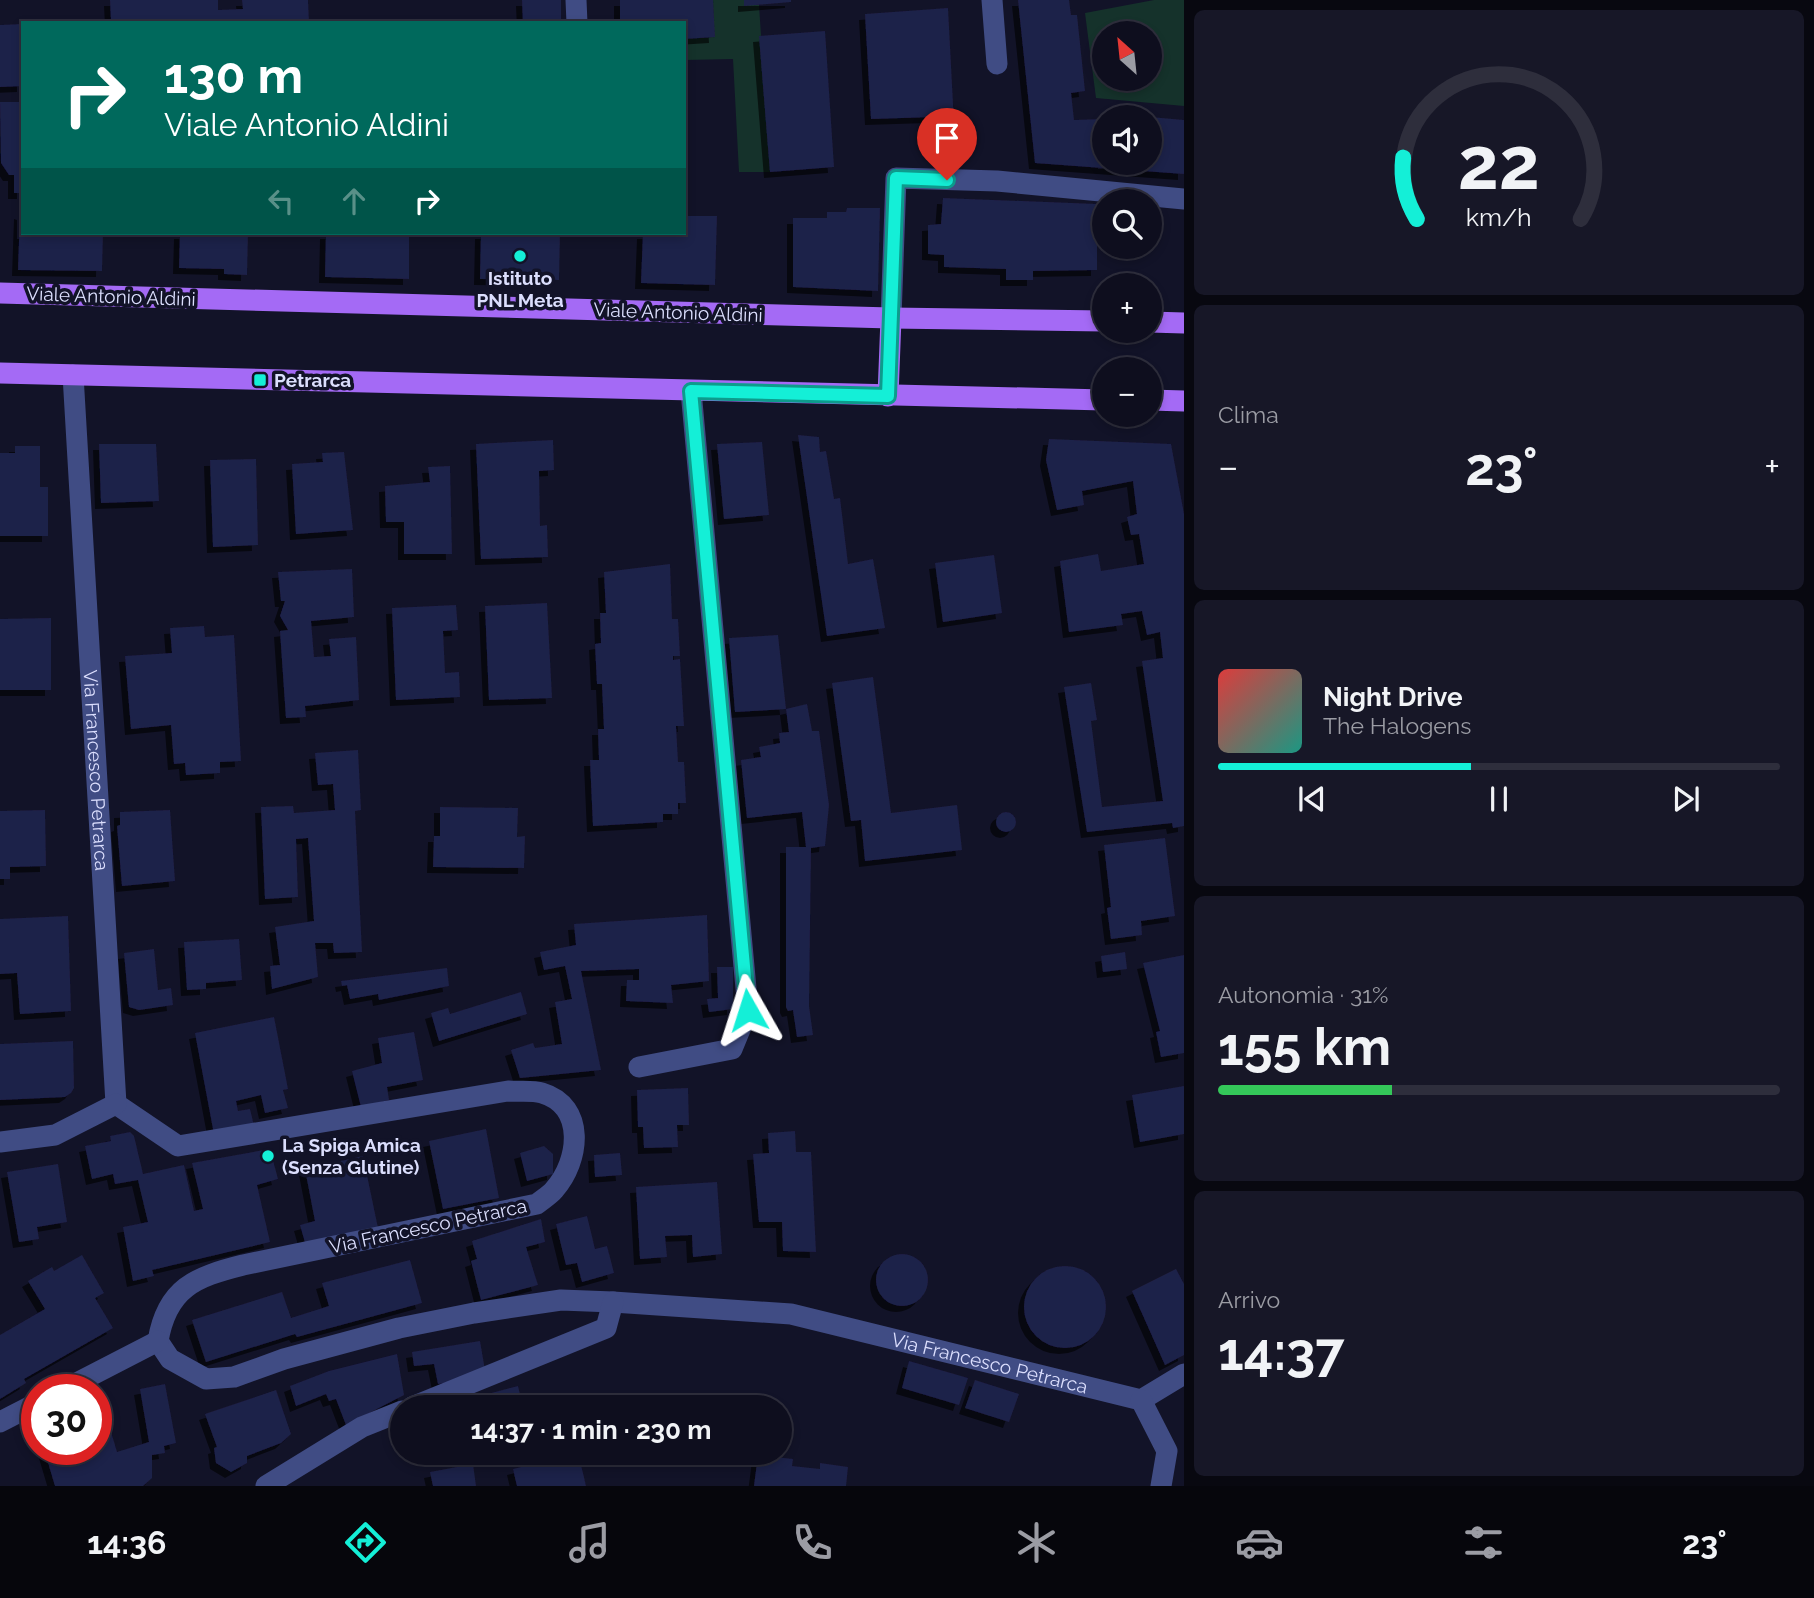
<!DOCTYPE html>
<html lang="it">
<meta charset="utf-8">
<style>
:root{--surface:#0e0e1e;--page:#171727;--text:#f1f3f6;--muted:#9b9ca4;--line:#2e2e3c;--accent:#14efd7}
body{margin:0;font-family:Raleway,sans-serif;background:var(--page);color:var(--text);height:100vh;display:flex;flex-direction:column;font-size:26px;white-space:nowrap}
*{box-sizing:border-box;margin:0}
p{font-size:23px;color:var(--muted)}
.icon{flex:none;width:38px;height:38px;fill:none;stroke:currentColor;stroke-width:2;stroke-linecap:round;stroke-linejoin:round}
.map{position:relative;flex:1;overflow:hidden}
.drawer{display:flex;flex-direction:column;gap:10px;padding:10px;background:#080810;width:630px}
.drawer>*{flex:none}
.top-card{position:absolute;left:21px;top:21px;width:665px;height:214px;border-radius:0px;box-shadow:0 4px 10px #0003,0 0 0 2px var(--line);background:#00695c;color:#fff;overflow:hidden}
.needle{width:46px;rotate:333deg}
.buttons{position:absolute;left:1092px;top:21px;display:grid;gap:14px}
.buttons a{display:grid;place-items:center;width:70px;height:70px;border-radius:50%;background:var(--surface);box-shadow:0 4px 10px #0003,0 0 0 2px var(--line);font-size:35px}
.speed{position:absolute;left:21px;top:1374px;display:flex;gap:14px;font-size:35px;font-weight:700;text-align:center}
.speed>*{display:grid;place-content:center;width:91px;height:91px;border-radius:50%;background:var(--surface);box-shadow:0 4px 10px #0003,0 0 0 2px var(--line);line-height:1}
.speed .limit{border:10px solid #d22;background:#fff;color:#111}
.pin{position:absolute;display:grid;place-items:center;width:60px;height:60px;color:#fff;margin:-72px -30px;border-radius:50% 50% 50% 0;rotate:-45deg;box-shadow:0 0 7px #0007}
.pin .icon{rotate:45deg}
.me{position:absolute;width:77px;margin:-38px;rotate:354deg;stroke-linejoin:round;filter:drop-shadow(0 0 5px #0008)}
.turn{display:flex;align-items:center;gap:24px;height:147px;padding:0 28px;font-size:32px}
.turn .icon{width:91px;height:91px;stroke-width:2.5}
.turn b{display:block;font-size:49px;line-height:60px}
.lanes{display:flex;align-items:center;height:66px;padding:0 28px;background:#0003;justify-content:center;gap:35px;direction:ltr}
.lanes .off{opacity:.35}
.big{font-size:52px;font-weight:700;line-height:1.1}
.drawer .card{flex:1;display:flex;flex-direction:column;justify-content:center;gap:10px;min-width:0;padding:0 24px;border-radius:10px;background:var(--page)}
.drawer .dial{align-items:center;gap:0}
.dial svg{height:182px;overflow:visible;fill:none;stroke:var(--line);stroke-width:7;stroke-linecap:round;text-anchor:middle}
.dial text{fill:var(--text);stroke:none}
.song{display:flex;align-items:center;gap:21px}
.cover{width:84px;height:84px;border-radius:10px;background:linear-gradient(135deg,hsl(0 70% 55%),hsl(170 70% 35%))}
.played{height:7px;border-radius:4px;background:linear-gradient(90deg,var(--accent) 45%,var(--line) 45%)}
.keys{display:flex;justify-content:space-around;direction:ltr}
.heat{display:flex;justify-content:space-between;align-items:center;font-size:38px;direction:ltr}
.charge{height:10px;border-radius:5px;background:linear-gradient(90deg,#34c759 31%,var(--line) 0)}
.trip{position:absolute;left:390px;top:1395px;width:402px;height:70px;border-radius:35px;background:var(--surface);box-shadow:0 4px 10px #0003,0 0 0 2px var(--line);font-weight:700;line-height:70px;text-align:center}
.dock{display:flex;height:112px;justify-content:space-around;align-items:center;background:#06060c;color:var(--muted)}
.dock .icon{width:49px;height:49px}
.dock .selected{color:var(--accent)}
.dock b{font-size:32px;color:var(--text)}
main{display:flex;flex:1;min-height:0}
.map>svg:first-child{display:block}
.green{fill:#15322b;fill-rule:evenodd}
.building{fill:#1f2048;filter:url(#shadow)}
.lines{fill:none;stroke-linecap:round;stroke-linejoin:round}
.minor{stroke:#404c84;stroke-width:21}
.major{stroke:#a46af5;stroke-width:21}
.route-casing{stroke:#0d9b8c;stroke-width:18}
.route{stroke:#14efd7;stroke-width:12}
.poi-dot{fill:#14efd7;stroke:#121328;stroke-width:2.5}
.labels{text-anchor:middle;stroke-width:7;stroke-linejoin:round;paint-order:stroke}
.poi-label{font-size:19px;font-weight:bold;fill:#dbdefd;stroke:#121328;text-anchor:start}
.street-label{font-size:19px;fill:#dbdefd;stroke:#121328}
</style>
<main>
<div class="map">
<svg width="1184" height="1486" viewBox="0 0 1184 1486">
<defs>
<filter id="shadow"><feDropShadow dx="-6" dy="6" stdDeviation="0" flood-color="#0009"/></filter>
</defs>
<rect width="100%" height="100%" fill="#121328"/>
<!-- green -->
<g class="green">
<path d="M 713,0 L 744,0 L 759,5 L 770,172 L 739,172 L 733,59 L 684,60 L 684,39 L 714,37 Z"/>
<path d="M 1154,0 L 1184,0 L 1184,106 L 1096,98 L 1085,13 ZM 1104,33 L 1150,33 L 1150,79 L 1104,79 Z"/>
</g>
<!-- building -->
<g class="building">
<path d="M 110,0 L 218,0 L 218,10 L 243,9 L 242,0 L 308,0 L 309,23 L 93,23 L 111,20 Z"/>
<path d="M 522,0 L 561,0 L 561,23 L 523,23 Z"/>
<path d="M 620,0 L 713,0 L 715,37 L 684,39 L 684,23 L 620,23 Z"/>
<path d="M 744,0 L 791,0 L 791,2 L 744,6 Z"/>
<path d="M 1018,0 L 1069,0 L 1071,15 L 1077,15 L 1085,91 L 1071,93 L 1074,120 L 1104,119 L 1104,163 L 1150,163 L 1150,117 L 1184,120 L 1184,174 L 1035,163 Z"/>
<path d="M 948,8 L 954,123 L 934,124 L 934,117 L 871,119 L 865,14 Z"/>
<path d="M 23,24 L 23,86 L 0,87 L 0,25 Z"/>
<path d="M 825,31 L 834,167 L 770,172 L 759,36 Z"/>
<path d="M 0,102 L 23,102 L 23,193 L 14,193 L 14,175 L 9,175 L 1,163 Z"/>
<path d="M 943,198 L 1097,204 L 1097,270 L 1033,271 L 1033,280 L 1006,280 L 1006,269 L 944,267 L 944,255 L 928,254 L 928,225 L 941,224 Z"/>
<path d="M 847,208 L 880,208 L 878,291 L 793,287 L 793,218 L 827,218 L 827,212 L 846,212 Z"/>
<path d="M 20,213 L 23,214 L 23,233 L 103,233 L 102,271 L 18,270 Z"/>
<path d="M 684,216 L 717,216 L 715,285 L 641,283 L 643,233 L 684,233 Z"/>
<path d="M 180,233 L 248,233 L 247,275 L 224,274 L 224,269 L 179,268 Z"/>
<path d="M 326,233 L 409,233 L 409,279 L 325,277 Z"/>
<path d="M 481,233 L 560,233 L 559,280 L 480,279 Z"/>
<path d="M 798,435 L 819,437 L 820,452 L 826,451 L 834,499 L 840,498 L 848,564 L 873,559 L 885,628 L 827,636 Z"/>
<path d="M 1049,439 L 1171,444 L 1184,514 L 1184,826 L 1173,828 L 1172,823 L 1087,832 L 1064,687 L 1091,683 L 1097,720 L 1091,721 L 1102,807 L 1163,801 L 1142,661 L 1163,658 L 1160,632 L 1147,635 L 1142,611 L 1121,614 L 1123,625 L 1069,632 L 1060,561 L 1098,554 L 1101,571 L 1144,564 L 1139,534 L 1131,535 L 1127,517 L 1137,514 L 1133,481 L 1082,491 L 1084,505 L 1057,510 L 1046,460 Z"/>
<path d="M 553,440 L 554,470 L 539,471 L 540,526 L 547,525 L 548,557 L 481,559 L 476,444 Z"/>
<path d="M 762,442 L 769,515 L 724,519 L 717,444 Z"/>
<path d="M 99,444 L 156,444 L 159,501 L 101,503 Z"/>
<path d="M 15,446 L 40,446 L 40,487 L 48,487 L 48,536 L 0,536 L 0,453 L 15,453 Z"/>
<path d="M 344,452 L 353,530 L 296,534 L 292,464 L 323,462 L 322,453 Z"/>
<path d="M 256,459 L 258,545 L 213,547 L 210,460 Z"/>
<path d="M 450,466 L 452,554 L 404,554 L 404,522 L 386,522 L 385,486 L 430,482 L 428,467 Z"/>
<path d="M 994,555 L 1002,613 L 943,622 L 935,563 Z"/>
<path d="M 670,564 L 672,619 L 678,619 L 680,656 L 673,656 L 673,660 L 680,659 L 684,726 L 676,726 L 678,762 L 684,762 L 686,803 L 678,803 L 678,814 L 663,814 L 663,822 L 593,826 L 590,760 L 599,760 L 598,729 L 604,729 L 602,684 L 597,684 L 595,644 L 601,643 L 600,613 L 606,613 L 604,572 Z"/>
<path d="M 352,569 L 354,617 L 311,621 L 314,657 L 331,656 L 329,639 L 356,637 L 359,700 L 305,706 L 306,717 L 286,718 L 280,631 L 288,630 L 280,616 L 285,601 L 281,601 L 278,572 Z"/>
<path d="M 547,603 L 552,698 L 489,700 L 485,606 Z"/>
<path d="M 456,605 L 458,630 L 443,631 L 445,673 L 459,672 L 460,697 L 396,700 L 392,608 Z"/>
<path d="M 51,618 L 51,690 L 0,690 L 0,619 Z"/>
<path d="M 204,626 L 205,637 L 234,635 L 241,761 L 220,762 L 220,773 L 186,775 L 185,763 L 174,764 L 171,725 L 131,729 L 125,656 L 172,653 L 170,628 Z"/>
<path d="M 778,635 L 786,709 L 735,712 L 729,638 Z"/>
<path d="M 873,677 L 891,813 L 957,805 L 962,850 L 865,861 L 861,820 L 851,821 L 832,683 Z"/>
<path d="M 807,704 L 812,731 L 819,731 L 829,805 L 825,846 L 811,848 L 809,1006 L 813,1035 L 797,1037 L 793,1010 L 788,1011 L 786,1007 L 786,847 L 806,847 L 802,812 L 747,818 L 741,760 L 761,757 L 759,747 L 780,743 L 779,733 L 789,732 L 786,709 Z"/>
<path d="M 358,750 L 361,810 L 355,811 L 362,952 L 334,953 L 333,943 L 315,943 L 318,977 L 272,989 L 270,966 L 280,965 L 275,927 L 314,921 L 308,838 L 296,839 L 298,897 L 265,899 L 261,807 L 293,806 L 294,813 L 335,810 L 333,784 L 318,785 L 315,753 Z"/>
<path d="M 440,807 L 518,808 L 517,837 L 525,836 L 524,868 L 433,867 L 434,836 L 440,836 Z"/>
<path d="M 45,810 L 46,866 L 10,867 L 10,879 L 0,879 L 0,811 Z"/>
<path d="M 170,810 L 175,881 L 122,886 L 117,826 L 120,825 L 120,812 Z"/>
<circle cx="1006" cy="822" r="10"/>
<path d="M 1165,838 L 1175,916 L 1141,921 L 1142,935 L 1111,939 L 1107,908 L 1111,907 L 1104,845 Z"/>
<path d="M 707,915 L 709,981 L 671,985 L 673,1003 L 626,1001 L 627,980 L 639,980 L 639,969 L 581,971 L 601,1070 L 520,1078 L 511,1050 L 533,1043 L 535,1048 L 562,1044 L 555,1002 L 572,999 L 565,966 L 544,970 L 540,952 L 576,945 L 574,924 Z"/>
<path d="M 68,916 L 71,1011 L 20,1014 L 17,973 L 0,974 L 0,919 Z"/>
<path d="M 239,939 L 242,980 L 206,983 L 206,989 L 187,990 L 184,942 Z"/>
<path d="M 154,949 L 158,990 L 171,988 L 173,1005 L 139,1010 L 129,1007 L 124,953 Z"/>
<path d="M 1125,952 L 1127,969 L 1103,972 L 1101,956 Z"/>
<path d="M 1184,955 L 1184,1053 L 1161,1057 L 1156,1032 L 1160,1031 L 1143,963 Z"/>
<path d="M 717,967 L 733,967 L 733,1009 L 709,1012 L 707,999 L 718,998 Z"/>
<path d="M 447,968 L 449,986 L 379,1000 L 378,994 L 350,999 L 347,985 L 342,986 L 341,981 Z"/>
<path d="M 521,992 L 527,1014 L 439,1041 L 431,1013 L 448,1008 L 450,1014 Z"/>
<path d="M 274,1017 L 288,1089 L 283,1090 L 288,1108 L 265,1113 L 261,1095 L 236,1101 L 238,1111 L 250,1109 L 254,1126 L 214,1134 L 195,1033 Z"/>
<path d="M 414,1032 L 423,1080 L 387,1087 L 389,1100 L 361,1107 L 352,1071 L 382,1063 L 378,1038 Z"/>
<path d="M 73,1041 L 74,1088 L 71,1093 L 65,1097 L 0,1100 L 0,1044 Z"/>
<path d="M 1184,1086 L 1184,1134 L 1140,1142 L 1132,1095 Z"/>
<path d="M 688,1088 L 689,1125 L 677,1125 L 678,1147 L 644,1148 L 643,1127 L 638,1127 L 637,1090 Z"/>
<path d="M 486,1129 L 499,1198 L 443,1209 L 429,1141 Z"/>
<path d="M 795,1131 L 796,1152 L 811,1152 L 816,1252 L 783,1251 L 782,1222 L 759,1222 L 753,1154 L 769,1153 L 768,1133 Z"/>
<path d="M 130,1132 L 134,1136 L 143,1174 L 184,1165 L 194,1211 L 203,1209 L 192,1163 L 270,1149 L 278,1179 L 257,1185 L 270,1242 L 152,1270 L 154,1276 L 133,1281 L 123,1227 L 148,1222 L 138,1180 L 115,1184 L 113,1174 L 92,1179 L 85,1146 L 111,1141 L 110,1136 Z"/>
<path d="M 544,1146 L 553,1154 L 553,1174 L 527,1181 L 520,1153 Z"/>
<path d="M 620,1153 L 622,1175 L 595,1177 L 594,1155 Z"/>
<path d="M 363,1156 L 378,1228 L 306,1246 L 300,1225 L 315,1221 L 305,1169 Z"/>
<path d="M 58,1164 L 67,1222 L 37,1227 L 39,1239 L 19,1242 L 7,1172 Z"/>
<path d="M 717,1182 L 722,1254 L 693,1257 L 692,1235 L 665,1236 L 667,1257 L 640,1259 L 636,1187 Z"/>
<path d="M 587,1216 L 595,1249 L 607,1246 L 614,1273 L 582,1282 L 577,1263 L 566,1265 L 556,1224 Z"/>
<path d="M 541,1219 L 545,1242 L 526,1247 L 538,1285 L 481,1300 L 471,1261 L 477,1259 L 472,1241 Z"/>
<circle cx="902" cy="1280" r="26"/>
<path d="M 82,1255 L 104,1293 L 95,1298 L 113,1328 L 24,1379 L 26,1383 L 0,1399 L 0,1335 L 45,1309 L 28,1281 L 52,1267 L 54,1271 Z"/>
<path d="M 410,1260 L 422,1303 L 297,1337 L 295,1334 L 206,1362 L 192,1320 L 282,1292 L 291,1318 L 329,1306 L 322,1283 Z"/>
<circle cx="1065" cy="1307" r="41"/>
<path d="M 1176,1269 L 1184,1284 L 1184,1355 L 1165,1365 L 1132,1291 Z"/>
<path d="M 480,1341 L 486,1376 L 438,1384 L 434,1364 L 414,1366 L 412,1352 Z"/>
<path d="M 397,1354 L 404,1395 L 346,1425 L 336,1399 L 329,1401 L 326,1394 L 296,1406 L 290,1386 L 329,1371 Z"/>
<path d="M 909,1361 L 968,1378 L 959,1405 L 902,1388 Z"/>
<path d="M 975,1380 L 1019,1394 L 1009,1422 L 965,1408 Z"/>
<path d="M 165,1384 L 176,1443 L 164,1446 L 165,1453 L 152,1455 L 152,1478 L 143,1486 L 55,1486 L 44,1449 L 96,1449 L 96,1429 L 109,1425 L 117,1452 L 149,1442 L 140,1389 Z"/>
<path d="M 518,1386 L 523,1407 L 479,1407 L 476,1397 Z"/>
<path d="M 276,1390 L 291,1434 L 281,1443 L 247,1456 L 247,1463 L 231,1472 L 216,1463 L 214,1448 L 217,1447 L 205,1414 Z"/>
<path d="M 526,1452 L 578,1452 L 586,1486 L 517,1486 L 513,1469 L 529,1465 Z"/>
<path d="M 758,1455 L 793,1459 L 792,1466 L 820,1469 L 820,1463 L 848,1467 L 846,1486 L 754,1486 Z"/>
<path d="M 473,1464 L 476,1486 L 433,1486 L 430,1472 Z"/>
</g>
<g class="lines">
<!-- minor -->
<g class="minor">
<path d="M 576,0 L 577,23"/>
<path d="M 992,0 L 997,64"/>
<path d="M 891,318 L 896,178 L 997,181 L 1184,199"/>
<path id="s1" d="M 73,375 L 116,1104 L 178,1146 L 508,1091 C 519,1092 532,1090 542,1093 C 586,1106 580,1161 554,1190 C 550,1195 543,1199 537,1204 L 243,1265 C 195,1277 167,1288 158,1341 L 170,1359 L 206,1379 L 234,1377 L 284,1359 L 399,1328 L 474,1313 L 561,1300 L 613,1302 L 791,1314 L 1141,1400 L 1184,1374"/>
<path d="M 639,1067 L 732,1049 L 748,1010 L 691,391"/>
<path d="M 0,1142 L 55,1135 L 116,1104"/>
<path d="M 63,1390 L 158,1341"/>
<path d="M 1141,1400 L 1167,1451 L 1161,1486"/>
<path d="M 412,1407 L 606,1328 L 613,1302"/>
<path d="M 0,1422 L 37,1403"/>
<path d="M 266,1486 L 362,1427 L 402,1411"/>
</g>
<!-- major -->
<g class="major">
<path d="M 0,293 L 891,318 L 1104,321"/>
<path d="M 1150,322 L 1184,323"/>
<path d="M 0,373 L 1104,400"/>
<path d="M 888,396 L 891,318"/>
<path d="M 1150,400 L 1184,401"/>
</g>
</g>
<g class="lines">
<!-- route casing -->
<g class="route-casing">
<path id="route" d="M 748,1010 L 691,391 L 888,396 L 896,178 L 947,180"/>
</g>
<!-- route -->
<use href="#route" class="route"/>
</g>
<!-- markers -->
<g class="poi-dot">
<circle cx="520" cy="256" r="7"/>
<rect x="253" y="373" width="14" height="14" rx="3.5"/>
<circle cx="268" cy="1156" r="7"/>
</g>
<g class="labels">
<!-- poi labels -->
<g class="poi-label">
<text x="520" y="285" text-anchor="middle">Istituto<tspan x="520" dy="22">PNL Meta</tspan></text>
<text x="274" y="387">Petrarca</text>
<text x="282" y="1152">La Spiga Amica<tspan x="282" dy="22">(Senza Glutine)</tspan></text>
</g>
<!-- street labels -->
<g class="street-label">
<text transform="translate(111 296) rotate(2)" y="7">Viale Antonio Aldini</text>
<text transform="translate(678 312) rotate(2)" y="7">Viale Antonio Aldini</text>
<text dy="7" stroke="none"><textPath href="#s1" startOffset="396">Via Francesco Petrarca</textPath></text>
<text transform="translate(428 1226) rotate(-12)" y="7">Via Francesco Petrarca</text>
<text dy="7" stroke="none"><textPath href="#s1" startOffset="2599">Via Francesco Petrarca</textPath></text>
</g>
</g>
</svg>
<div class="buttons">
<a><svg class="needle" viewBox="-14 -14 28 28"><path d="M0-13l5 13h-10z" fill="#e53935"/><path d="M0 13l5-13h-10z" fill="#9b9ca4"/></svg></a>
<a><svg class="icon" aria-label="sound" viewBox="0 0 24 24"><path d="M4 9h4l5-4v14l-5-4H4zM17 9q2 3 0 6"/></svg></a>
<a><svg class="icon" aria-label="search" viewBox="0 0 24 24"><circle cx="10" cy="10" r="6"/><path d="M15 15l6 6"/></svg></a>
<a>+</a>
<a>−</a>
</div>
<div class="speed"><div class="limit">30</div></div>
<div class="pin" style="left:947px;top:180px;background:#d93025"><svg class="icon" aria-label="arrive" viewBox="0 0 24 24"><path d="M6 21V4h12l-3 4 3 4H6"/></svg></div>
<svg class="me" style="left:748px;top:1010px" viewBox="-20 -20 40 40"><path d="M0-17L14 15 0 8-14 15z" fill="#14efd7" stroke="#fff" stroke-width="4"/></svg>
<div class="trip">14:37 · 1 min · 230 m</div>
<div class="top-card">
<div class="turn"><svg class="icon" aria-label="right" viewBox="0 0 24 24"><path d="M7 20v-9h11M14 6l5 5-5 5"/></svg><div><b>130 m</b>Viale Antonio Aldini</div></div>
<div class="lanes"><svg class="icon off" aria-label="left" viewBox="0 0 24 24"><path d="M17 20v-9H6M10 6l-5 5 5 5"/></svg><svg class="icon off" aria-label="ahead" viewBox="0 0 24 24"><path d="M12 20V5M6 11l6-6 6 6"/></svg><svg class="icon" aria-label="right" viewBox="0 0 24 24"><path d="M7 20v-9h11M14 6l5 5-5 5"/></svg></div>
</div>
</div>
<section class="drawer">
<div class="card dial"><svg viewBox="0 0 100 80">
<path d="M14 69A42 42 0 1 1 86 69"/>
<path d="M14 69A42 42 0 0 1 8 42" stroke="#14efd7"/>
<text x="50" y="56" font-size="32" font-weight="700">22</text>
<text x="50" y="72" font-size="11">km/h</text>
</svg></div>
<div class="card"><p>Clima</p>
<div class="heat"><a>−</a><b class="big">23°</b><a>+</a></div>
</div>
<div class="card">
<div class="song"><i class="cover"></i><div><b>Night Drive</b><p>The Halogens</p></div></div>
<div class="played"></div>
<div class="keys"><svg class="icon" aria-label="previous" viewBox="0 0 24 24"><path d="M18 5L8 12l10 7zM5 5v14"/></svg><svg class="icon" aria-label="pause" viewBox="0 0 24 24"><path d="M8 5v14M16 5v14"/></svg><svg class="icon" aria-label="next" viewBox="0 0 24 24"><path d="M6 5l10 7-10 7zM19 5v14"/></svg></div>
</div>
<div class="card"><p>Autonomia · 31%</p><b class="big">155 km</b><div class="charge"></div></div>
<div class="card"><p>Arrivo</p><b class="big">14:37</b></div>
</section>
</main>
<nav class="dock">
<b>14:36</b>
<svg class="icon selected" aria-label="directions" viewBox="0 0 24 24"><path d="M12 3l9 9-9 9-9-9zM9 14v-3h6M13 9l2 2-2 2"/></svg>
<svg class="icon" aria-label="music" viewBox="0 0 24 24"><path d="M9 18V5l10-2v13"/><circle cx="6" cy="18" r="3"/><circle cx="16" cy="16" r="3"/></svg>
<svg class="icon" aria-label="phone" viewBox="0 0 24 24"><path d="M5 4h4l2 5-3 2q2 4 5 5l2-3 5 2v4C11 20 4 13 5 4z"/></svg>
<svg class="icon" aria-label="climate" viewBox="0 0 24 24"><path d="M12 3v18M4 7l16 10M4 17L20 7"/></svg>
<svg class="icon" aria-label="car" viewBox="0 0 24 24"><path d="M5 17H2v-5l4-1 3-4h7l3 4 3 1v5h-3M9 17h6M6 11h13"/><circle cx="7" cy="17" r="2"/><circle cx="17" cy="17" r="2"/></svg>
<svg class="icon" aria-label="filters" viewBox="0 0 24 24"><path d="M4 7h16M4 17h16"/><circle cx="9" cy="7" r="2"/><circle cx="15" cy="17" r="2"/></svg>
<b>23°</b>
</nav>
